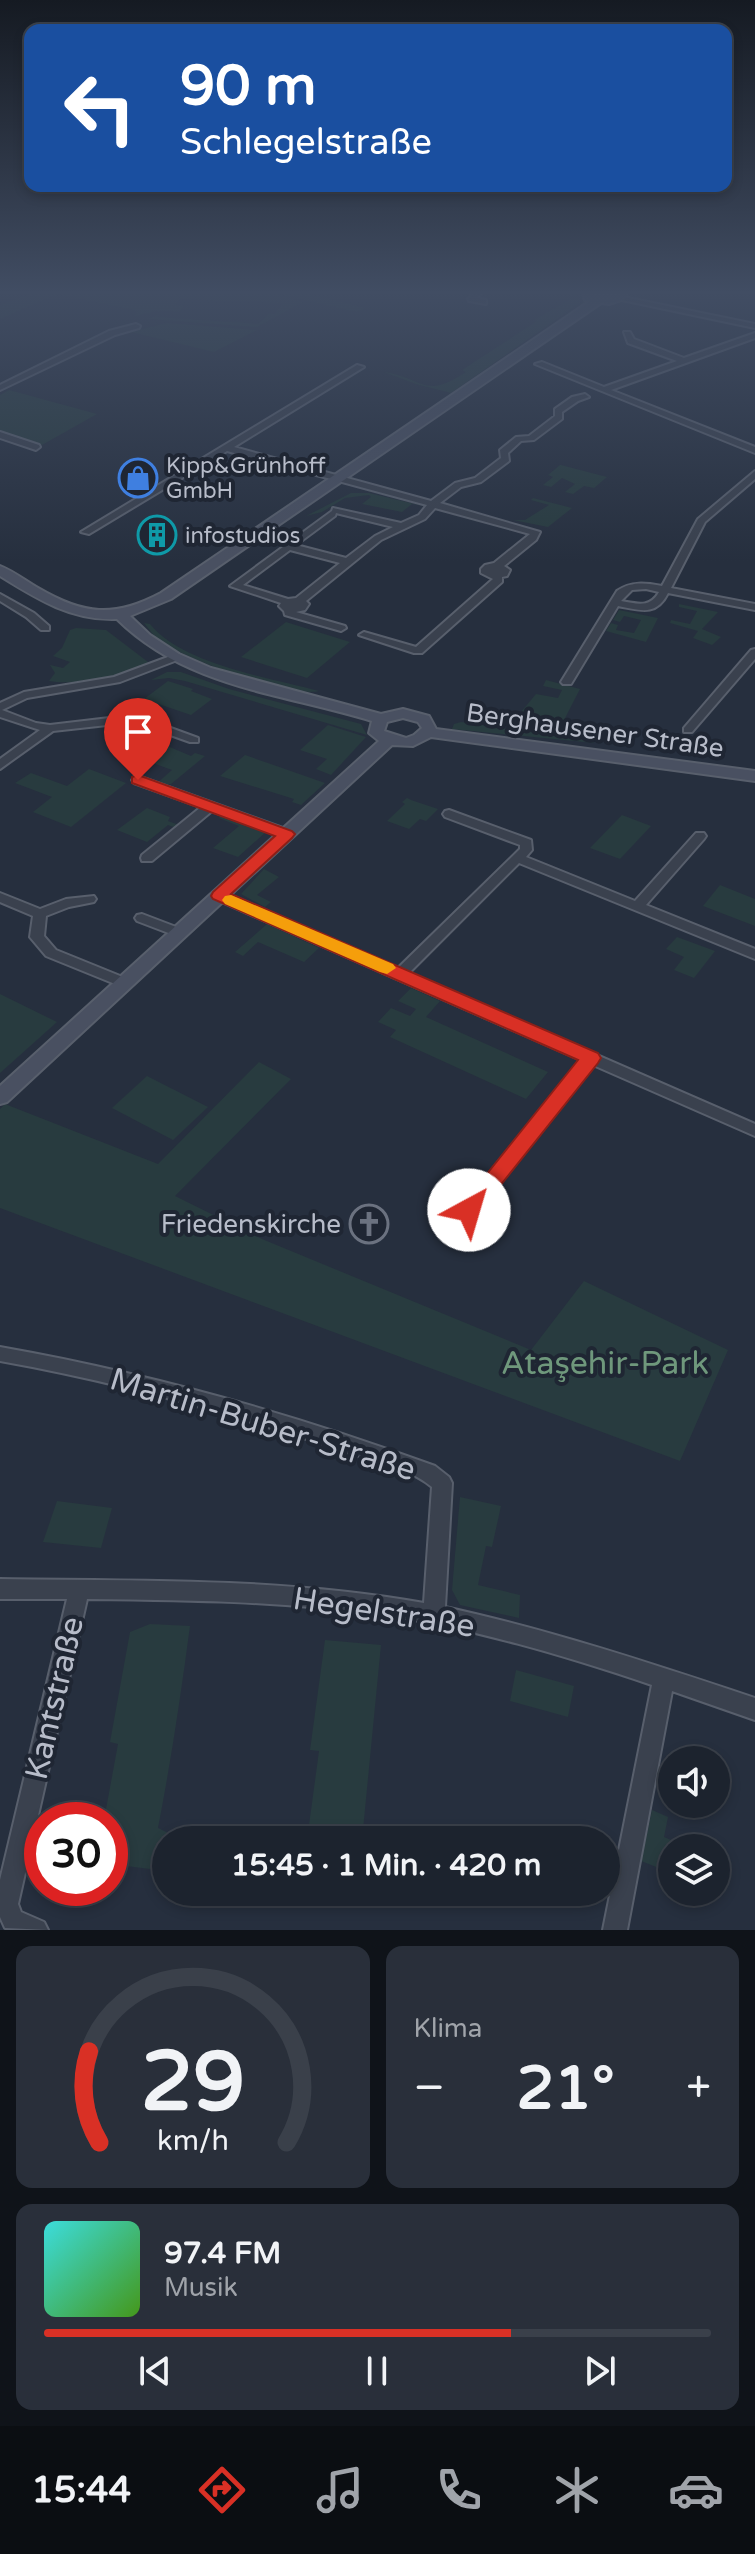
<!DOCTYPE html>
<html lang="de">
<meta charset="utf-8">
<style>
:root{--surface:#1c232e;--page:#292f3a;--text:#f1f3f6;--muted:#a0a4aa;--line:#3a404a;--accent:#d93025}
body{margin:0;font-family:"Varela Round",sans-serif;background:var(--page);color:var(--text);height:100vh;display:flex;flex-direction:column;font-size:30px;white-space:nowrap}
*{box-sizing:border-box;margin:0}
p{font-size:26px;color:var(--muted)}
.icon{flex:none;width:44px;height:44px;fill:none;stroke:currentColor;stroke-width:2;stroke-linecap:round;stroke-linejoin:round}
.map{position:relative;height:1930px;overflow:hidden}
.drawer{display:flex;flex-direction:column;gap:16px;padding:16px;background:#0f1319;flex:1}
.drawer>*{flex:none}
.top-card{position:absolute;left:24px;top:24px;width:708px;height:168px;border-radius:16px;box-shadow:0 4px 12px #0003,0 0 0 2px var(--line);background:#1a4fa0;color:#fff;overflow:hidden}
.buttons{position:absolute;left:658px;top:1746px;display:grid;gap:16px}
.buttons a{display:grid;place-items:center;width:72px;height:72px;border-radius:50%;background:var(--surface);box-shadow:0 4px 12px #0003,0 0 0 2px var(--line);font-size:40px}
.speed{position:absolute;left:24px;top:1802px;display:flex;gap:16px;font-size:40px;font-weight:700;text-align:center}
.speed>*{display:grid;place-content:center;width:104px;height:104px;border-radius:50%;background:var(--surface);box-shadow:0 4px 12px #0003,0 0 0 2px var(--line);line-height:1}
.speed .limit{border:12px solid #d22;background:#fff;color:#111}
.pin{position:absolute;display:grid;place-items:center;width:68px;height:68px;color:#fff;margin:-82px -34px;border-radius:50% 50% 50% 0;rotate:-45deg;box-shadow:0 0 8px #0007}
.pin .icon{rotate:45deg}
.me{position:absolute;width:88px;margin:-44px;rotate:39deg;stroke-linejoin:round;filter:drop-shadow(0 0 6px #0008)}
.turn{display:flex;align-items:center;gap:28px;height:168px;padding:0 24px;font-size:36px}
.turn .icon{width:104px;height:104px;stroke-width:2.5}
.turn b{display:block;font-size:56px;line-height:68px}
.big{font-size:60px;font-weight:800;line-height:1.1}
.drawer .tile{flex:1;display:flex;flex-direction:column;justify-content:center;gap:12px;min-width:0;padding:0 28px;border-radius:16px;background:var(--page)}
.drawer .dial{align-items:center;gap:0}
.dial svg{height:208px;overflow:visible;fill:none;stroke:var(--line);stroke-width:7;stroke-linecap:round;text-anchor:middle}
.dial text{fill:var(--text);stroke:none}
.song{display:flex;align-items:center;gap:24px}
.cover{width:96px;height:96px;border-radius:12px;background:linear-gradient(135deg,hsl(180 70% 55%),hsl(100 70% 35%))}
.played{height:8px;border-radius:4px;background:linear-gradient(90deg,var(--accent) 70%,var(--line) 70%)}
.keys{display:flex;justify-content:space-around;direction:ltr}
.heat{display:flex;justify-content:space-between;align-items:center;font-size:44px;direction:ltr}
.drawer .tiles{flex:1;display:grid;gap:16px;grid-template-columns:1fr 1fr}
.tile:last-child{grid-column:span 2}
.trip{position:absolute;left:152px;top:1826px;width:468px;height:80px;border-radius:40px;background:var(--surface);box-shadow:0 4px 12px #0003,0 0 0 2px var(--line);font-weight:800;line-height:80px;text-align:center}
.tabs{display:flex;height:128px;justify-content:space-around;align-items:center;background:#0b0e12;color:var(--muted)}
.tabs .icon{width:56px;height:56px}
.tabs .current{color:var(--accent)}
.tabs b{font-size:36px;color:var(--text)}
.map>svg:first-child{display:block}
.green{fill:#283b3f}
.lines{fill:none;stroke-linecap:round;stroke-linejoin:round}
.street-casing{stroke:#585f6c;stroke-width:4}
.secondary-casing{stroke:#585f6c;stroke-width:4}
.street{fill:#3a414e;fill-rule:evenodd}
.secondary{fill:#495061;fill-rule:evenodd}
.route{fill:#d93025;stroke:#8d1f18;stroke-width:2}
.slow{fill:#f59e0b}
.labels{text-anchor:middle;stroke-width:8;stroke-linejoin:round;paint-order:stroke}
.far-poi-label{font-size:22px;fill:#b7bcc9;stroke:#1f2633;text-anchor:start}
.street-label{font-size:26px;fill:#b7bcc9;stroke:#1f2633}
.poi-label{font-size:26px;fill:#b7bcc9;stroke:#1f2633;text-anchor:end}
.near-park-label{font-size:32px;fill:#6f987c;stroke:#1f2633}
.near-street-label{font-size:32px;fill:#b7bcc9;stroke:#1f2633}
</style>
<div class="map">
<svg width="755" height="1930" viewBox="0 0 755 1930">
<rect width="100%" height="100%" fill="#262f3e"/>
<!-- green -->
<g class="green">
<path d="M 39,291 L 296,291 L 366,308 L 357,312 L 274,293 L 303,302 L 257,327 L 148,319 L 158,315 L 157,317 L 258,324 L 269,314 L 275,314 L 283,303 L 180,299 L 176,305 L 184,306 L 179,312 C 159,311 151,311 133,317 L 137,313 L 134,310 L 57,294 L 0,319 L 0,305 Z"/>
<path d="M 562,291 L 574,293 L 581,302 L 451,393 L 416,384 L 384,372 C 424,378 424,400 466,372 L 462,370 L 537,321 L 534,320 L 574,297 Z"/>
<path d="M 167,323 L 257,330 L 214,352 L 131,332 Z"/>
<path d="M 9,390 L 97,414 L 42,445 L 0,431 L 0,395 Z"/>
<path d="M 560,465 L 561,465 L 607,477 L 594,488 L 584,486 L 573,494 L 565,492 L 575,484 L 562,478 L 551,487 L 543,485 L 553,477 L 548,475 Z"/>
<path d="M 351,493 L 369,493 L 423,506 L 412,504 L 402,512 L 362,504 L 371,497 L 369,495 L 345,498 L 322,512 L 306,516 Z"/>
<path d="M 533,498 L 572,508 L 548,527 L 513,520 L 525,520 L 549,505 L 531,500 Z"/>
<path d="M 679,604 L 718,612 L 702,629 L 721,637 L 712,645 L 693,638 L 698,631 L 670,623 L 671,620 L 690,624 L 697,611 L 679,607 Z"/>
<path d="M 619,610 L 658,618 L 646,642 L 606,631 L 611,623 L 618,625 L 616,630 L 634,633 L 641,620 L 624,616 L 620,622 L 613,620 Z"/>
<path d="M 286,622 L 350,642 L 307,678 L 241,657 Z"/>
<path d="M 144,623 L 150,624 C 182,664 270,678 319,691 C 285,698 197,662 166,645 C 157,640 150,631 144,623 Z"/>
<path d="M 76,628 L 106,630 L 148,662 C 126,676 75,686 49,681 L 55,673 L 50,665 L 63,668 L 70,662 L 53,656 L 62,648 L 70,630 Z"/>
<path d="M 167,672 L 181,672 L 229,689 L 361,724 L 367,735 L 185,681 L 169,678 L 151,680 Z"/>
<path d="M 546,680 L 580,689 L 562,724 L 516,718 L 536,694 L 558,698 L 562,690 L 543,686 Z"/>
<path d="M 168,681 L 193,689 L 191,691 L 212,699 L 191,715 L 144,699 Z"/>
<path d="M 461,722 L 591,741 L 595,743 L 452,729 L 454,724 Z"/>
<path d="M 328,725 L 366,737 L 331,775 L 316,769 L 327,759 L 300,750 Z"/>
<path d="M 134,728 L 165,739 L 165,745 L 191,756 L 195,753 L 205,756 L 171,784 L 155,785 L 172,770 L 109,747 Z"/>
<path d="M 245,755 L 325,783 L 301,805 L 292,802 L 294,799 L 220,776 Z"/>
<path d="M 89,769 L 126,783 L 71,827 L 33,812 L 52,797 L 15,783 L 31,773 L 67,786 Z"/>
<path d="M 407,798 L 411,800 L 438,809 L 426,821 L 420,819 L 409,829 L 387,821 L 405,804 L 402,802 Z"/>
<path d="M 147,808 L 170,817 L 168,821 L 179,825 L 176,828 L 168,825 L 147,842 L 117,830 Z"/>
<path d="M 222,814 L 267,831 L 238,857 L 213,848 L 239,826 L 219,818 Z"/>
<path d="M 622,815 L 651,826 L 620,859 L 590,848 Z"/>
<path d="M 264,869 L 279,877 L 257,895 L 271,902 L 265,907 L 241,894 Z"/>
<path d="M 720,885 L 755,899 L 755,926 L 703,906 Z"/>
<path d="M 267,924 L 319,948 L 304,962 L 258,942 L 243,956 L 235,952 Z"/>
<path d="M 677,937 L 715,951 L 694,978 L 674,970 L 684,957 L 666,949 Z"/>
<path d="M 411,988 L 440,1001 L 426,1017 L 548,1072 L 526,1099 L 390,1037 L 396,1030 L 378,1022 L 391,1008 L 410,1016 L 416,1009 L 398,1001 Z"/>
<path d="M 0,994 L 57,1022 L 0,1073 Z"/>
<path d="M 259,1062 L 291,1079 L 175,1196 L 262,1239 L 531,1350 L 584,1281 L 728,1350 L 680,1461 L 0,1208 L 0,1109 L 5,1104 L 158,1164 Z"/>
<path d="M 147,1076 L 208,1107 L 173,1140 L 112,1108 Z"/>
<path d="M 460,1497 L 501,1506 L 492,1547 L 486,1546 L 478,1585 L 520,1595 L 519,1618 L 460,1605 L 452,1590 Z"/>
<path d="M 57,1501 L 112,1508 L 101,1548 L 43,1542 Z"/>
<path d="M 150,1624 L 190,1626 C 181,1694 171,1761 158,1828 L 174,1836 L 204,1840 L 166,1840 L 166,1871 L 110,1864 L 110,1820 L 104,1820 L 118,1744 L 110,1742 L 130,1632 Z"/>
<path d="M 325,1640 L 381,1645 L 362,1840 L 307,1840 L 319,1751 L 310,1750 Z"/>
<path d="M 516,1670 L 574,1686 L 568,1717 L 510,1701 Z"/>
<path d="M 652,1810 L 668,1817 L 664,1837 L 671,1840 L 664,1870 L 641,1861 Z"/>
</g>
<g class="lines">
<!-- street casing -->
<g class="street-casing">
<g id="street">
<path d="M 475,291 L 483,291 L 477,298 L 486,300 L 486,304 L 469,301 L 468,299 Z"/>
<path d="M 619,296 L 755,324 L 755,328 L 622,300 L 619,300 Z"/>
<path d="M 136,324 L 140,326 L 139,328 L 115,335 L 0,390 L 0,385 L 109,331 Z"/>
<path d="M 624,332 L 630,332 L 634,339 L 684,358 L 755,333 L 755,338 L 611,390 L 755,447 L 755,453 L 535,364 L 542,362 L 604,387 L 677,361 L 628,343 Z"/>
<path d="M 357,365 L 364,367 L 234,447 L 431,501 L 455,483 L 475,478 L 501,458 L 500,450 L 516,437 L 529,436 L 555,416 L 555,409 L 572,397 L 585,394 L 589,397 L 578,401 L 562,412 L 562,419 L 534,440 L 521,441 L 508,453 L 509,461 L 481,482 L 461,487 L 440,503 L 540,532 L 536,540 L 504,566 L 510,570 L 507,576 L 502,577 L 502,582 L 422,653 L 414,653 L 359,635 L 364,632 L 416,647 L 493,579 L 481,573 L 481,569 L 485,565 L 494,563 L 530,534 L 435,508 L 425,519 L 381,540 L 306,601 L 309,604 L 305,610 L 296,612 L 345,626 L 346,628 L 341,631 L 285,615 L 284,611 L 279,606 L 281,603 L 230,586 L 332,511 L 333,508 L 401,523 L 419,515 L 427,505 L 227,451 L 89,534 L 81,532 ZM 336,513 L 393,527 L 375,536 L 346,558 L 296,545 L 335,516 ZM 290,550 L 340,563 L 296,598 L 288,599 L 243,585 Z"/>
<path d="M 0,432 L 39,445 L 40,447 L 36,450 L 0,438 Z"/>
<path d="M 755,471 L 755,479 L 705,522 L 671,588 L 755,604 L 755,610 L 668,593 C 656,617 640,610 618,606 L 571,684 L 563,684 L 561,682 L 617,591 C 631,581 646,583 662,586 L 698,519 ZM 646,589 L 659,592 C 650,608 638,604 621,601 L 632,590 Z"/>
<path d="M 0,594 L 34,613 L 49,626 L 49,630 L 41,630 L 26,617 L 0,601 Z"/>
<path d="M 755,649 L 755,659 L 692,732 L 684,732 L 684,728 L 751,650 Z"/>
<path d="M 176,654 L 180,655 L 180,659 L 120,682 L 27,698 L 2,710 L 36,723 L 50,725 L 135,715 L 198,738 L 198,742 L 190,742 L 134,722 L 53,731 L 0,769 L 0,759 L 40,730 L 0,717 L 0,703 L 24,692 L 114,677 Z"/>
<path d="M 138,776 L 291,831 L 293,834 L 291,837 L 283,837 L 212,811 L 152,861 L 142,861 L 141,858 L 142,855 L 201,807 L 134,783 L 132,780 L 134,777 Z"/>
<path d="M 449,810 L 531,840 L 532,850 L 526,857 L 635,901 L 696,833 L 704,833 L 706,836 L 704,839 L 646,905 L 755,949 L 755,959 L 519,863 L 409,973 L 755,1124 L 755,1136 L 593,1065 L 475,1214 L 469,1216 L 463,1214 L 461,1210 L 463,1206 L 581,1060 L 215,899 L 213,896 L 220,892 L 225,893 L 398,968 L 520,849 L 520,845 L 445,817 L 443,814 L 445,811 Z"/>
<path d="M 0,893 L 40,909 L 66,899 L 94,896 L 96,899 L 94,902 L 69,907 L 46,916 L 44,936 L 56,950 L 130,980 L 132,983 L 130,986 L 120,986 L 46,956 L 30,937 L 33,916 L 0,902 Z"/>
<path d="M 142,914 L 184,930 L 186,933 L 179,937 L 137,921 L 135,918 L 137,915 Z"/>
<path d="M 0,1347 C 148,1373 293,1414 435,1466 L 449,1477 L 452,1483 L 445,1607 C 550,1630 653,1664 755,1698 L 755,1720 L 672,1691 L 627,1930 L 603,1930 L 652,1685 C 563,1655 473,1628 380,1615 C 283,1601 185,1600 87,1599 L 18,1904 L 21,1912 L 44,1922 L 48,1930 L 5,1928 L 0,1917 L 0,1880 L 67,1599 L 0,1599 L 0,1579 C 142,1581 284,1578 424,1603 L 432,1487 C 408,1467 371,1461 342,1451 C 230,1413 117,1382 0,1361 Z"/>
</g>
</g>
<!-- secondary casing -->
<g class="secondary-casing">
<path id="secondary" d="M 582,291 L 592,291 L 592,296 L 617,296 L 615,291 L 625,291 L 627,298 L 609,304 L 601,303 L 171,599 L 130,616 L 150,635 L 179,654 L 211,668 L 381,714 L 403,709 L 429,716 L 436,729 L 755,771 L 755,781 L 431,737 L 413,746 L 392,745 L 7,1102 L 0,1104 L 0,1086 L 379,741 L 369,733 L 372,721 C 282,693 187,688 117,619 C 72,621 37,599 0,576 L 0,566 C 13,571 26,581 38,588 C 84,615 114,618 161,593 L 590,301 L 585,300 ZM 403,718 L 418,722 L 422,728 L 414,735 L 406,738 L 384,731 L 387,722 Z"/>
</g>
<!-- street -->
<use href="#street" class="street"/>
<!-- secondary -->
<use href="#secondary" class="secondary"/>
</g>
<!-- sky -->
<linearGradient id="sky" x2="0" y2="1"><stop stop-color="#151a22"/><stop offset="0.52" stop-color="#414d63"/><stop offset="1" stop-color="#414d63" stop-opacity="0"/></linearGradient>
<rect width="755" height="562" fill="url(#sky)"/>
<!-- route -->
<path class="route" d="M 138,775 L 292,831 L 295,834 L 292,838 L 231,894 L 598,1053 L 601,1058 L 598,1063 L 476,1216 L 469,1218 L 461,1216 L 458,1210 L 578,1060 L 213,899 L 211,896 L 213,892 L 275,836 L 132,783 L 132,777 Z"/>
<!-- slow -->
<path class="slow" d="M 231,895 L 393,964 L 396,968 L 387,974 L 380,972 L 225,904 L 222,900 L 225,896 Z"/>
<!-- icons -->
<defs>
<g id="shop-ring" transform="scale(2)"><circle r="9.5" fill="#1f2633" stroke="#3f7fe0" stroke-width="1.5"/><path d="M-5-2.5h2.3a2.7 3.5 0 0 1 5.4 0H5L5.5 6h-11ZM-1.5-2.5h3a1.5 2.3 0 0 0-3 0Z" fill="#3f7fe0"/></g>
<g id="building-ring" transform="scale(2)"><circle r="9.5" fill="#1f2633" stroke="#0f9aa8" stroke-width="1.5"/><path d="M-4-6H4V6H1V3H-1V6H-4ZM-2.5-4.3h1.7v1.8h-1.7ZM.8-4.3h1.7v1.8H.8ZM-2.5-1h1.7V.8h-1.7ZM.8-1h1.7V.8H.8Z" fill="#0f9aa8"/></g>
<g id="church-ring" transform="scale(2)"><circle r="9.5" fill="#1f2633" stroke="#6b7280" stroke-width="1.5"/><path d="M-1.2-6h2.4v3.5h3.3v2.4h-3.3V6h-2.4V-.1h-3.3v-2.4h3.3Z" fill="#6b7280"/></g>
</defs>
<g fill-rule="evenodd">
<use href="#shop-ring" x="138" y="478"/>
<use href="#building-ring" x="157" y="535"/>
<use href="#church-ring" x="369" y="1224"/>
</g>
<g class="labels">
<!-- far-poi labels -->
<g class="far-poi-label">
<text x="166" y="473">Kipp&amp;Grünhoff<tspan x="166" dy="25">GmbH</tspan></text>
<text x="185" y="543">infostudios</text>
</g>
<!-- street labels -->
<g class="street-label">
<text transform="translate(595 730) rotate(8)" y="9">Berghausener Straße</text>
</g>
<!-- poi labels -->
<g class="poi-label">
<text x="341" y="1233">Friedenskirche</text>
</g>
<!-- near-park labels -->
<g class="near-park-label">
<text x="605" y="1374">Ataşehir-Park</text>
</g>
<!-- near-street labels -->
<g class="near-street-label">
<text transform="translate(263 1424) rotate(17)" y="11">Martin-Buber-Straße</text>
<text transform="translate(384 1612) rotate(9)" y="11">Hegelstraße</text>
<text transform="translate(54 1698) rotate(-77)" y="11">Kantstraße</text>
</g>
</g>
</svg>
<div class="buttons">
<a><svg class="icon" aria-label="sound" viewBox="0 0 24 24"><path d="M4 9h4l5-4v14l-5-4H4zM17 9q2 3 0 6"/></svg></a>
<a><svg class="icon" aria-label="layers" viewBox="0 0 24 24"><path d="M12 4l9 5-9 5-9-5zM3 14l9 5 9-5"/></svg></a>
</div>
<div class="speed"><div class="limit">30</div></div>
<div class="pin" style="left:138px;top:780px;background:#d93025"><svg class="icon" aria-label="arrive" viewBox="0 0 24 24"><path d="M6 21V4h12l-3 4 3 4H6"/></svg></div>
<svg class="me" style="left:469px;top:1210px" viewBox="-20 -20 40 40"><circle r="19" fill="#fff"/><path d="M0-13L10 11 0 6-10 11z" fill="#d93025"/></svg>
<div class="trip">15:45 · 1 Min. · 420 m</div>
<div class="top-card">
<div class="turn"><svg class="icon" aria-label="left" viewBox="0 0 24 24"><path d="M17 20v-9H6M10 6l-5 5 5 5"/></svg><div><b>90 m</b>Schlegelstraße</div></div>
</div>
</div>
<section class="drawer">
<div class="tiles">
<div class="tile dial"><svg viewBox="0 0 100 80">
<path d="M14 69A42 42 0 1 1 86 69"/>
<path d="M14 69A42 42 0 0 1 10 34" stroke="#d93025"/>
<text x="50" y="56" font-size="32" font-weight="700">29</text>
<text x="50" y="72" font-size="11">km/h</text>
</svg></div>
<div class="tile"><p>Klima</p>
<div class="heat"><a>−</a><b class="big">21°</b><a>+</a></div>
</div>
<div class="tile">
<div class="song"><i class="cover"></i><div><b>97.4 FM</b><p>Musik</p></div></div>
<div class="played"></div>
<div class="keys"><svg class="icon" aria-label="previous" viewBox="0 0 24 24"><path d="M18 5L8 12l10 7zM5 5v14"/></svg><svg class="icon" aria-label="pause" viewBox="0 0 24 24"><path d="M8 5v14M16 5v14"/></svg><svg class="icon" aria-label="next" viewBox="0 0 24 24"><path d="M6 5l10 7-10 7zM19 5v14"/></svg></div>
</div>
</div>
</section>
<nav class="tabs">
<b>15:44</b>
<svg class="icon current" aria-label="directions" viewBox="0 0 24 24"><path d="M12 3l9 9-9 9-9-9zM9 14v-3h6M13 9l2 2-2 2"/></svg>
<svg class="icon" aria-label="music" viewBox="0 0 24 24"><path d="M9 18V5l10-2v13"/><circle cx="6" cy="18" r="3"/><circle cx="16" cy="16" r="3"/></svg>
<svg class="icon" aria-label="phone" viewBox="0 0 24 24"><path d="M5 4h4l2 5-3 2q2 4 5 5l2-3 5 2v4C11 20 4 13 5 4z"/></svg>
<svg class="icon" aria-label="climate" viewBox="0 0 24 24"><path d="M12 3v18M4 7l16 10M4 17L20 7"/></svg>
<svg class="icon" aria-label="car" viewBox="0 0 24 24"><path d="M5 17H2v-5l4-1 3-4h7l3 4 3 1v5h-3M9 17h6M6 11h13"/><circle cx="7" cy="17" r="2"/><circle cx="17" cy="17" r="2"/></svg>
</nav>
